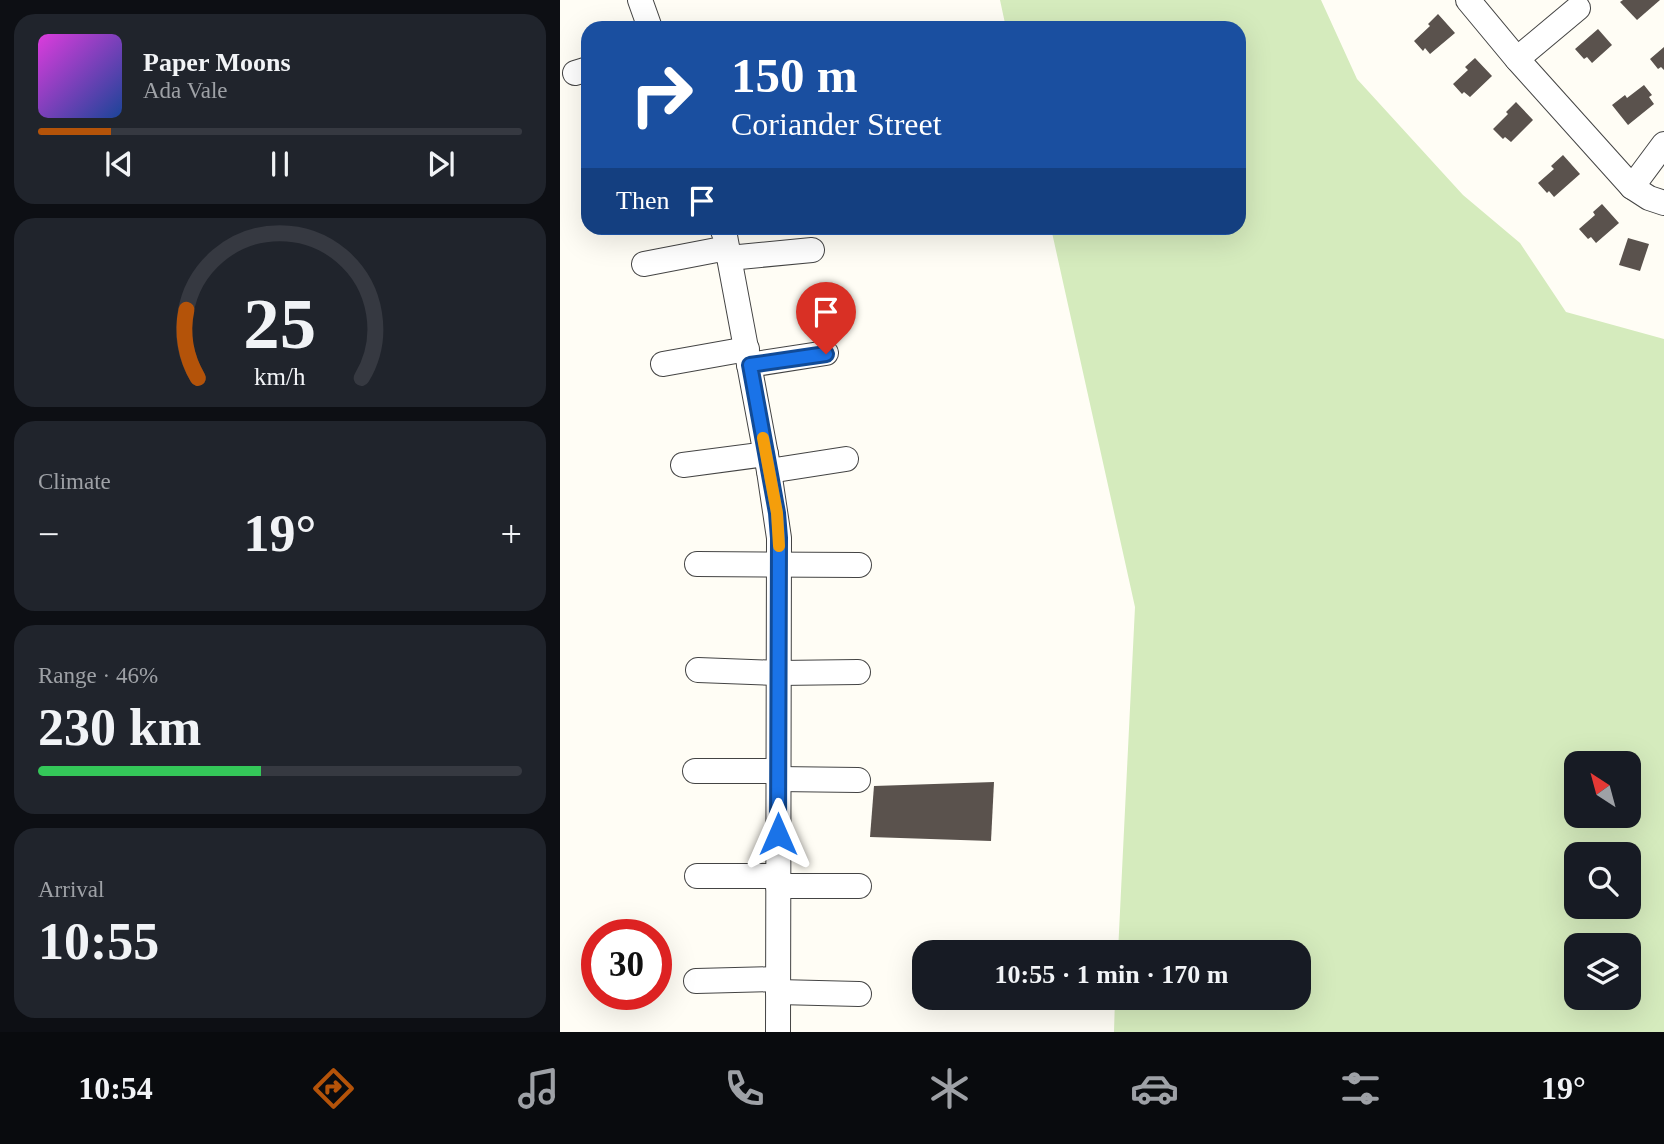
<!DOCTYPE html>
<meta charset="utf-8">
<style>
:root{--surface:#171b24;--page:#20242c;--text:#f1f3f6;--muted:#9ea1a6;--line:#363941;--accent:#b45309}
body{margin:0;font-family:"Times New Roman",serif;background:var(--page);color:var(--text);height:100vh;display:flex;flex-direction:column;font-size:26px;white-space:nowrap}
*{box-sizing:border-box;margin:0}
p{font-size:23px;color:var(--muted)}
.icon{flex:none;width:38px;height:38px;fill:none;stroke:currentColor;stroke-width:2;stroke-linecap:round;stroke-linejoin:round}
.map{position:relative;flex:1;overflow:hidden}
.sheet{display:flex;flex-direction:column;gap:14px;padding:14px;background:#0d0f14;width:560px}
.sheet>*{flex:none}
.hud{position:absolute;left:21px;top:21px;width:665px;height:214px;border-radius:21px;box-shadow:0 7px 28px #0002;background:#1a4fa0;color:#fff;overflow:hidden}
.needle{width:46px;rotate:324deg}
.tools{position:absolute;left:1004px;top:751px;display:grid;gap:14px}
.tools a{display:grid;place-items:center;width:77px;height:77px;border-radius:14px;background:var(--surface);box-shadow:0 7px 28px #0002;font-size:35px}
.speed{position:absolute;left:21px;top:919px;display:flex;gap:14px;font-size:35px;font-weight:700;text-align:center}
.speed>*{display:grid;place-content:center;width:91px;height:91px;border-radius:50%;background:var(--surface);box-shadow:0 7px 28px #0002;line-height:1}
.speed .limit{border:10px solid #d22;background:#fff;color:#111}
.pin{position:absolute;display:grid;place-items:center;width:60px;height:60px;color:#fff;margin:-72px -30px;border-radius:50% 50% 50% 0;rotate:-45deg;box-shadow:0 0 7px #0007}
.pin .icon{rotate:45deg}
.me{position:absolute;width:77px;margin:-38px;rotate:0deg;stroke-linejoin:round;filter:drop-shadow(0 0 5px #0008)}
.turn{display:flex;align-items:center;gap:24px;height:147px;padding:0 35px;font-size:32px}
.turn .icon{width:91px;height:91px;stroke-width:2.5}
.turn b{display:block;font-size:49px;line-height:60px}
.then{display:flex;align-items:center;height:66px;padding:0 35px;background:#0003;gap:14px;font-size:26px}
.big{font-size:52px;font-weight:800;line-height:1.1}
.sheet .tile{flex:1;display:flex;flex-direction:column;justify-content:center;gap:10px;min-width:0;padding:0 24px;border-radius:21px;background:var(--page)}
.sheet .dial{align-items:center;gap:0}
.dial svg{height:182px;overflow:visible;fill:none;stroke:var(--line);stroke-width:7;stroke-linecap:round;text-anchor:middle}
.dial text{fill:var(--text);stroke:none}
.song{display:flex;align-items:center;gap:21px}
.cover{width:84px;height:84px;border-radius:10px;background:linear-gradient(135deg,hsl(300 70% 55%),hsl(220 70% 35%))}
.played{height:7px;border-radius:4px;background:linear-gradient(90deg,var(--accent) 15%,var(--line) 15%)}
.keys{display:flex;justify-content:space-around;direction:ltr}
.heat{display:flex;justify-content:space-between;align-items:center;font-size:38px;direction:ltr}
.charge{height:10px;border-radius:5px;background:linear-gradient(90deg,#34c759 46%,var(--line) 0)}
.trip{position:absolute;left:352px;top:940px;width:399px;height:70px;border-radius:21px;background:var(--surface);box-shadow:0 7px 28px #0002;font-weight:800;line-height:70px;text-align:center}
.tab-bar{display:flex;height:112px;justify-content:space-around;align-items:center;background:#090b0e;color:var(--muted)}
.tab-bar .icon{width:49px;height:49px}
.tab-bar .active{color:var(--accent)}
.tab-bar b{font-size:32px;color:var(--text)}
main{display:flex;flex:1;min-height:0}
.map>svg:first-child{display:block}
.green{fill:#d5ebbd;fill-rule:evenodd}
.building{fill:#5a524d}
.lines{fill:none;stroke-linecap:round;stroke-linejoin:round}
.minor-casing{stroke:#444;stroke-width:26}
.minor{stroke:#fff;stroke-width:24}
.route-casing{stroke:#114b97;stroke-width:18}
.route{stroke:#1a73e8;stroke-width:12}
.slow{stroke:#f59e0b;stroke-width:12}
</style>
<main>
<section class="sheet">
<div class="tile">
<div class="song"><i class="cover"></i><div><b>Paper Moons</b><p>Ada Vale</p></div></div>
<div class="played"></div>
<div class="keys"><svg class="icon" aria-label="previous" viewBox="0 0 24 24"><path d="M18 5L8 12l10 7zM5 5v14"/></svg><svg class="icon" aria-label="pause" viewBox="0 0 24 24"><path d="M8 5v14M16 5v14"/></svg><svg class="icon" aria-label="next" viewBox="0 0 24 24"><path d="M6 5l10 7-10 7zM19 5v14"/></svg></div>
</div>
<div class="tile dial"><svg viewBox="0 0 100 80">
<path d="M14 69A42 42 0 1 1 86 69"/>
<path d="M14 69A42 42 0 0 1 9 39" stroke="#b45309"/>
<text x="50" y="56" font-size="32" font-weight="700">25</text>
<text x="50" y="72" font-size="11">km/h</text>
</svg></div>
<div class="tile"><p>Climate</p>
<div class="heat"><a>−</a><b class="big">19°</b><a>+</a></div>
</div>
<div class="tile"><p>Range · 46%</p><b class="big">230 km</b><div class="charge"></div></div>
<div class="tile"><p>Arrival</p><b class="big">10:55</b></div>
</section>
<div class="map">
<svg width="1104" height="1032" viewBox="0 0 1104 1032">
<rect width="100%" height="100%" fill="#fffdf5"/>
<!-- green -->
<path class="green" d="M 440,0 L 761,0 L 797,79 L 903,195 L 960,243 L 1006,312 L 1104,339 L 1104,1032 L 554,1032 L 555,998 L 738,998 L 738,952 L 558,952 L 575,607 L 491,228 L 679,228 L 679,28 L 446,28 ZM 1017,763 L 1069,763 L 1069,816 L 1017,816 ZM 1017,854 L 1069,854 L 1069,906 L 1017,906 ZM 1017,945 L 1069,945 L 1069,998 L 1017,998 Z"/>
<!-- building -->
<g class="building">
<path d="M 1063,0 L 1100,0 L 1077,20 L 1060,2 Z"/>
<path d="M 878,14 L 895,33 L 870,54 L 865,48 L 863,51 L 854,41 L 870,26 L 868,24 Z"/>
<path d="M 1038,29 L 1052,45 L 1032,63 L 1027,57 L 1024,59 L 1015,49 Z"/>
<path d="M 1104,47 L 1104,70 L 1101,67 L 1098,69 L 1090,59 Z"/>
<path d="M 915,58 L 932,76 L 910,97 L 904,92 L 902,94 L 893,84 L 908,70 L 905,67 Z"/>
<path d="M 1084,85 L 1092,95 L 1089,97 L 1094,104 L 1068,125 L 1052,105 L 1065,95 L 1067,98 Z"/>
<path d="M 956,102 L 973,120 L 951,142 L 945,137 L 943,139 L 933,129 L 948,114 L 946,112 Z"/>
<path d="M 1003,155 L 1020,174 L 994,197 L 989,191 L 987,193 L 978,183 L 994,169 L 991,166 Z"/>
<path d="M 1042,204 L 1059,223 L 1036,243 L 1031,237 L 1028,239 L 1019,229 L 1035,215 L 1033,212 Z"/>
<path d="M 1068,238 L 1089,244 L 1080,271 L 1059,265 Z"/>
<path d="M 434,782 L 431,841 L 310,837 L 314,786 Z"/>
</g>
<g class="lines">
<!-- minor casing -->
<g class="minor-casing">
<g id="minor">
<path d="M 80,0 L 90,28"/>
<path d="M 908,0 L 957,59 L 1072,187 L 1089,198 L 1104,203"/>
<path d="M 957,59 L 1018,8"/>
<path d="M 15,73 L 28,69"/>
<path d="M 1072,187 L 1104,144"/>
<path d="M 162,228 L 165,236 L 209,471 L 219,538 L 218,1032"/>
<path d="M 169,258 L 252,250"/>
<path d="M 84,264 L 167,248"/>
<path d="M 103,364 L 187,349"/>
<path d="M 189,365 L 266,353"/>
<path d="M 123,465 L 206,454"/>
<path d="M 209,471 L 286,459"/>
<path d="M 137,564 L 299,565"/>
<path d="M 138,670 L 219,673 L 298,672"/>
<path d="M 135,771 L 218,771"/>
<path d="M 218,779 L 298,780"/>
<path d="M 137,876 L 218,876"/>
<path d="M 218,886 L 299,886"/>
<path d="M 136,981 L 218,979"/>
<path d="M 218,992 L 299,994"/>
</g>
</g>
<!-- minor -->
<use href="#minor" class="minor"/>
</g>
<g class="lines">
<!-- route casing -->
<g class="route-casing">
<path id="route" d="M 218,834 L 219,538 L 217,513 L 190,365 L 266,354"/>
</g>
<!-- route -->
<use href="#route" class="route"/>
<!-- slow -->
<path class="slow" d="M 203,438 L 217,513 L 219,546"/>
</g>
</svg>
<div class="tools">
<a><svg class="needle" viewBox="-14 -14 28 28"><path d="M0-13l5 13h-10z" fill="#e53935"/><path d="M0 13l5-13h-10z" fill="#9ea1a6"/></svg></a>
<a><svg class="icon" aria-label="search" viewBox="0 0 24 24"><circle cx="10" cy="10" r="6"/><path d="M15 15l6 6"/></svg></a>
<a><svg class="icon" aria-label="layers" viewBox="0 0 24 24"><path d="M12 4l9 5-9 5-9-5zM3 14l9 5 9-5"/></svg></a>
</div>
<div class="speed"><div class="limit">30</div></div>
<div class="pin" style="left:266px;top:354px;background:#d93025"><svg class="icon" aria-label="arrive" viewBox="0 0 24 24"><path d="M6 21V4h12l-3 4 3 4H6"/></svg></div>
<svg class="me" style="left:218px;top:834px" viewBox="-20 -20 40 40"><path d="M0-17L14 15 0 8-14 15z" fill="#1a73e8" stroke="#fff" stroke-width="4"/></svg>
<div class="trip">10:55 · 1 min · 170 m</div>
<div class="hud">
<div class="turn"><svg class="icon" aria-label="right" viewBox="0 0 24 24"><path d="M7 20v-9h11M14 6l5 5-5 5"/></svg><div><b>150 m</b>Coriander Street</div></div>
<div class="then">Then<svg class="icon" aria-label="arrive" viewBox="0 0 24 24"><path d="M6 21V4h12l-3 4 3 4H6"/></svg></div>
</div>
</div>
</main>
<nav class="tab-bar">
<b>10:54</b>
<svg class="icon active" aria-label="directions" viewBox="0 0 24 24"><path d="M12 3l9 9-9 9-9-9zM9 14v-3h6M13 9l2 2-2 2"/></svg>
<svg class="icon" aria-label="music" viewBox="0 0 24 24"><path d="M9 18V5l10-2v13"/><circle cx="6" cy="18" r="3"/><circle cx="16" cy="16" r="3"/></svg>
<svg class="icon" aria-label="phone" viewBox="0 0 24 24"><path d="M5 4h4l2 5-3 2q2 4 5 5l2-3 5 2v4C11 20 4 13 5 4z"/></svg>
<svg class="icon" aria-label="climate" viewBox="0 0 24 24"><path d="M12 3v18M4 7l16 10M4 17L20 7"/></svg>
<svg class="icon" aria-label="car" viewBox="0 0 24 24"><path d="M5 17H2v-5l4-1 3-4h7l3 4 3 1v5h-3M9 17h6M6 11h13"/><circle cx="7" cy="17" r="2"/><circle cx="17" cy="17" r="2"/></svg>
<svg class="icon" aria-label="filters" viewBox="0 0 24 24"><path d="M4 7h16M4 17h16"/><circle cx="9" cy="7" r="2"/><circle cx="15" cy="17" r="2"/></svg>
<b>19°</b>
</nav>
